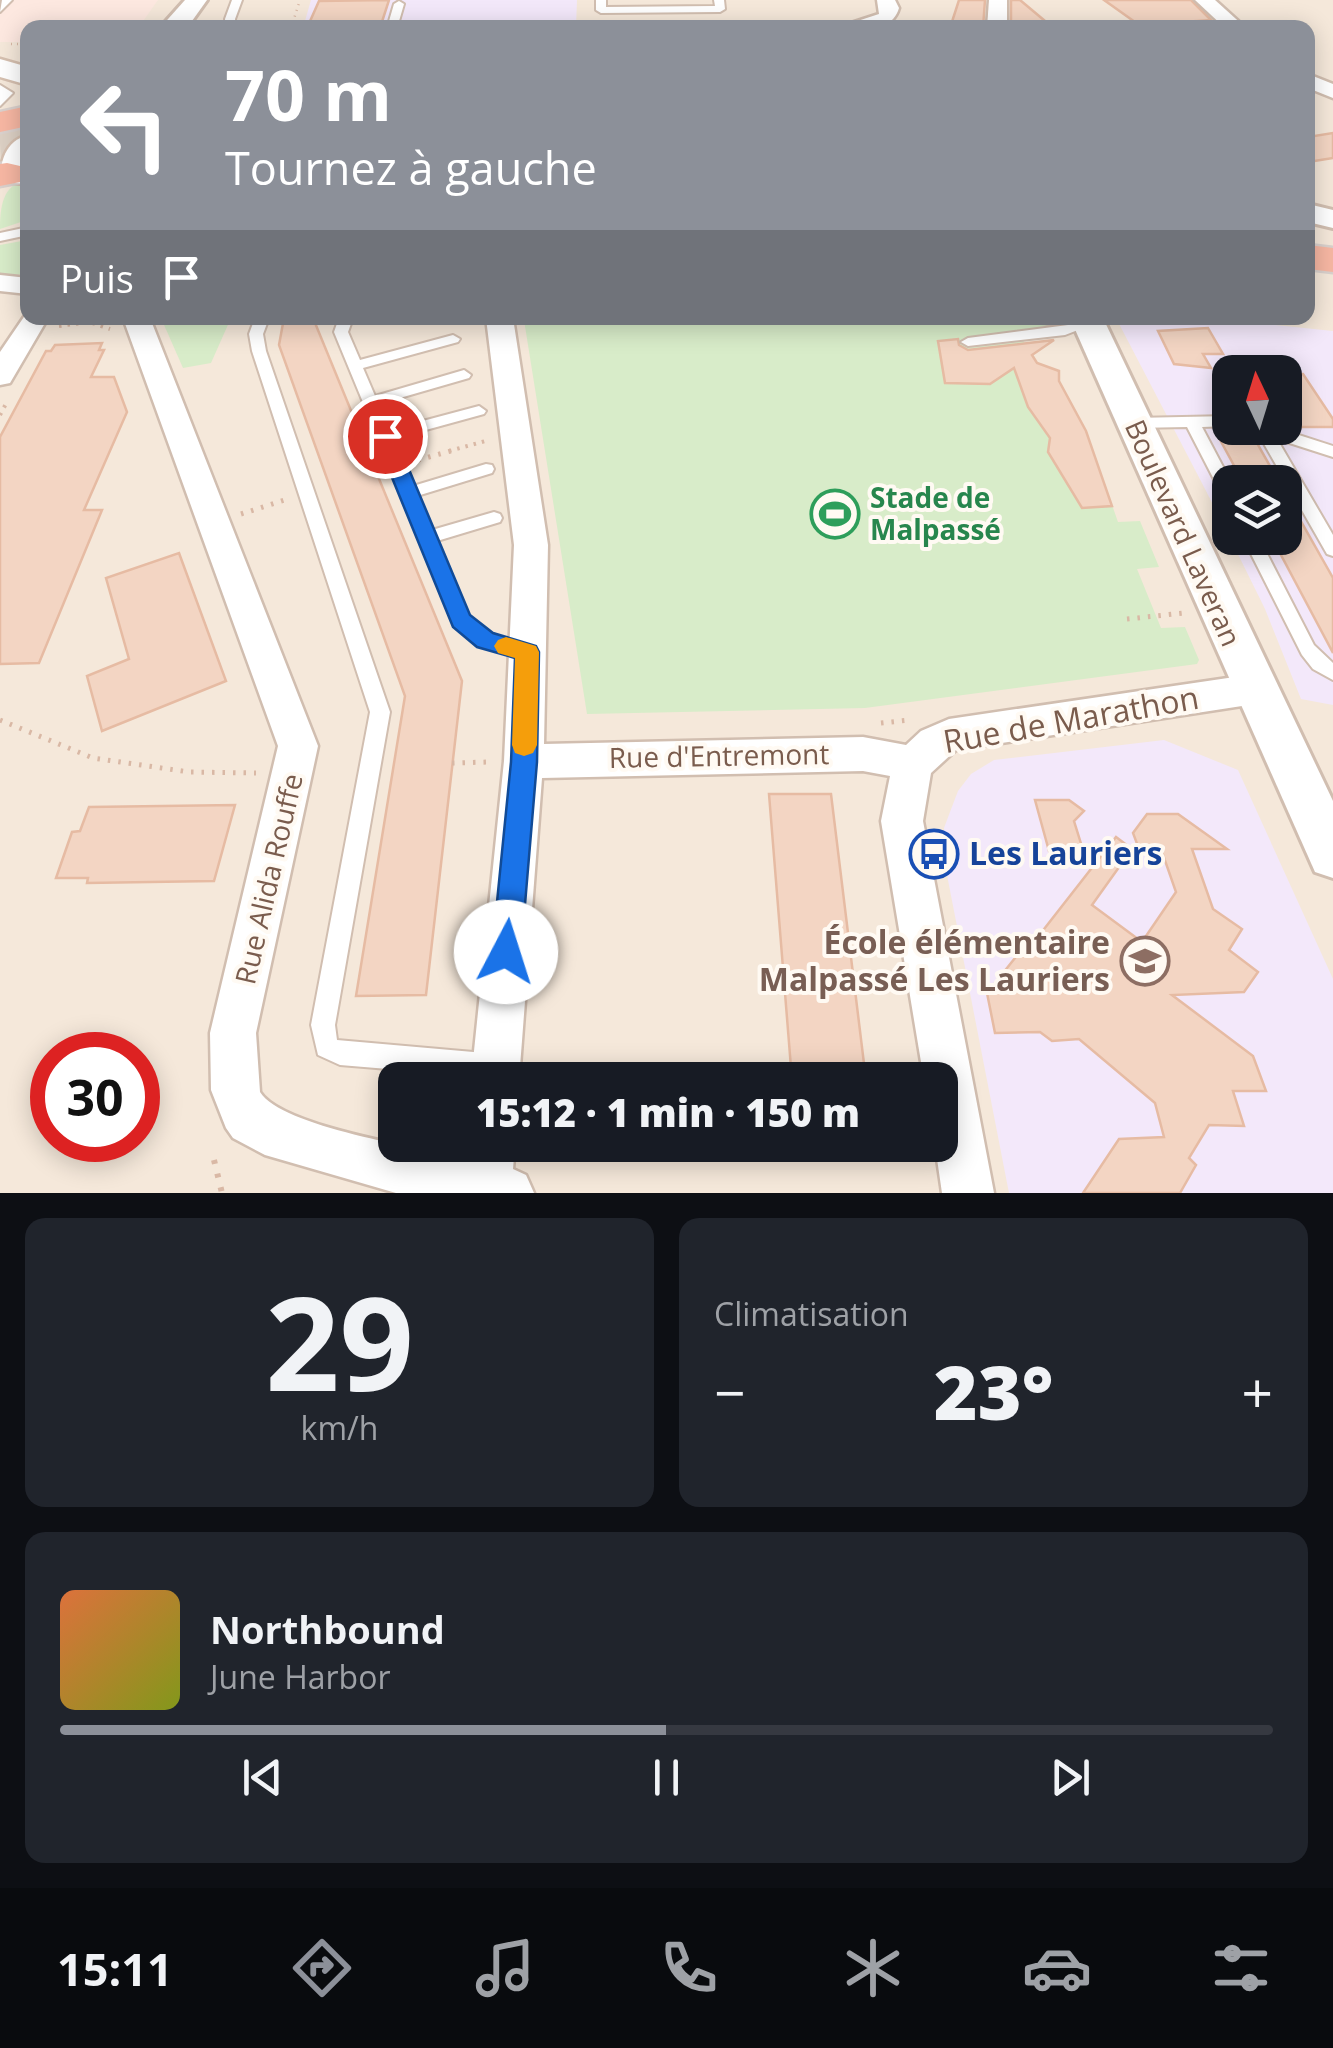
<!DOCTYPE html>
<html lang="fr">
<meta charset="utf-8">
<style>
:root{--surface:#171b24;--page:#20242c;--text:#f1f3f6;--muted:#9ea1a6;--line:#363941;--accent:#8c9099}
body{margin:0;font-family:"Open Sans",sans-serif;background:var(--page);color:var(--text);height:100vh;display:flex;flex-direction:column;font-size:38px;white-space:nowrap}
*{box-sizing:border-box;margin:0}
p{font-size:32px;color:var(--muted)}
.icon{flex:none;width:55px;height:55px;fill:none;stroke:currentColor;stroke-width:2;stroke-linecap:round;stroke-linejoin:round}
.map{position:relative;height:1193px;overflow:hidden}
.details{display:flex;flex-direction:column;gap:25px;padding:25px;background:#0d0f14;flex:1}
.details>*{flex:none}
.guide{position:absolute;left:20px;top:20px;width:1295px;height:305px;border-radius:20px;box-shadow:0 5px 25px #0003;background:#8c9099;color:#fff;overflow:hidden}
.needle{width:65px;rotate:356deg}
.tools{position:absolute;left:1212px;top:355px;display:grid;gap:20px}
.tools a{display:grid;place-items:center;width:90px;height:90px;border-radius:20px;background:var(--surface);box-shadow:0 5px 25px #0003;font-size:50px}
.speed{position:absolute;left:30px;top:1032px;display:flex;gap:20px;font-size:50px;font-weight:700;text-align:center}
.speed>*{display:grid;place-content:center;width:130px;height:130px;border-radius:50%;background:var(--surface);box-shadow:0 5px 25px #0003;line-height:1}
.speed .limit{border:15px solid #d22;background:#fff;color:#111}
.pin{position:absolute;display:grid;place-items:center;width:85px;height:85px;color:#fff;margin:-42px;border:5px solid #fff;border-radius:50%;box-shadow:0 2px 10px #0007}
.me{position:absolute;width:110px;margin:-55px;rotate:5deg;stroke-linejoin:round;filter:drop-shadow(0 0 8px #0008)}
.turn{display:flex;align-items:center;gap:35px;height:210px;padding:0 40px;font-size:45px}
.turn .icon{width:130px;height:130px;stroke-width:2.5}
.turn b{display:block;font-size:70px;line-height:85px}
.then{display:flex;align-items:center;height:95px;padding:0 40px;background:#0003;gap:20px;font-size:38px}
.big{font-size:75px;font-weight:800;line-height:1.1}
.details .widget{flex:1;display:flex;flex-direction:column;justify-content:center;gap:15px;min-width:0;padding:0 35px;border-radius:20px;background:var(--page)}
.details .dial{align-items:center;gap:0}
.dial b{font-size:130px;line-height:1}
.song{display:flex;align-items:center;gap:30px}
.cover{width:120px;height:120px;border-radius:15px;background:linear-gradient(135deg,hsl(20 70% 55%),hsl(70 70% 35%))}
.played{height:10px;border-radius:5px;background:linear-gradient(90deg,var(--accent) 50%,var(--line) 50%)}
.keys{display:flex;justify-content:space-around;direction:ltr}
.heat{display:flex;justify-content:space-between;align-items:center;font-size:55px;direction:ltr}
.details .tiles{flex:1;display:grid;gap:25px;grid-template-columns:1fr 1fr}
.widget:last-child{grid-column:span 2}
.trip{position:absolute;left:378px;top:1062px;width:580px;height:100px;border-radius:20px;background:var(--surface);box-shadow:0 5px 25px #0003;font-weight:800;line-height:100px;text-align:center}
.tabs{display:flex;height:160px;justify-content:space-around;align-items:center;background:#090b0e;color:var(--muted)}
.tabs .icon{width:70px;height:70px}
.tabs .selected{color:var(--accent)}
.tabs b{font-size:45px;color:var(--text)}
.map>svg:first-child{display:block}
.residential{fill:#f5e8da;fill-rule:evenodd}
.commercial{fill:#fde8e0}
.education{fill:#f3e8fa;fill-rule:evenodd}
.green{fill:#d8ecc9}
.building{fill:#f3d5c3;stroke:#e6bba3;stroke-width:2.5}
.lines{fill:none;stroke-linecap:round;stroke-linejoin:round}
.motorway-tunnel{stroke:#dcd0c4;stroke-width:34;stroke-dasharray:34 16;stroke-linecap:butt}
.service-casing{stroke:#d1beb0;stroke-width:4}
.minor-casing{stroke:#d1beb0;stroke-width:5}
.tertiary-casing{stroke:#d1beb0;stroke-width:6}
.secondary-casing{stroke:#d6c0b0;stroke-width:5}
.motorway-casing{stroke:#dad1cd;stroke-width:5}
.path-far3{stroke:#d9b8a5;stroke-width:2.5;stroke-dasharray:1 5;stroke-linecap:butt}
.path-far2{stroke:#d9b8a5;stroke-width:4;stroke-dasharray:2.5 6;stroke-linecap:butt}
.path-far1{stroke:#d9b8a5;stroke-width:5;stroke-dasharray:2.5 8;stroke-linecap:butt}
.path{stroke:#d9b8a5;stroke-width:6;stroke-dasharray:4 10;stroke-linecap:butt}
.service{fill:#fff;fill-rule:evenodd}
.minor{fill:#fff;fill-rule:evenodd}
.tertiary{fill:#fff;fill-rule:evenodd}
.secondary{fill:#fff;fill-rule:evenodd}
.motorway{fill:#f7b7a3;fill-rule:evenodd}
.route{fill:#1a73e8;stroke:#114b97;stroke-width:2.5}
.slow{fill:#f59e0b}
.labels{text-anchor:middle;stroke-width:8;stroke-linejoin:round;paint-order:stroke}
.leisure-label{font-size:28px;font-weight:bold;fill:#27864d;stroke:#fffaf3;text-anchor:start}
.street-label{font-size:28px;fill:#7a5c4d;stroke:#fffaf3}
.near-street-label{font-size:32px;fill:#7a5c4d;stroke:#fffaf3}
.near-transit-label{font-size:32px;font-weight:bold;fill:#164399;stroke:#fffaf3;text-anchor:start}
.near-education-label{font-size:32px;font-weight:bold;fill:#785e54;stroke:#fffaf3;text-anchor:end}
</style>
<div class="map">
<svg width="1333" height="1193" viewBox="0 0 1333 1193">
<rect width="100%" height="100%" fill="#fdf6ec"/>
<!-- residential -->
<path class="residential" d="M 0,0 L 1333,0 L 1333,1193 L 0,1193 ZM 28,28 L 1308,28 L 1308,318 L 28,318 ZM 1230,372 L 1285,372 L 1285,428 L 1230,428 ZM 1230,482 L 1285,482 L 1285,538 L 1230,538 ZM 52,1055 L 138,1055 L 138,1140 L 52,1140 ZM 395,1080 L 940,1080 L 940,1145 L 395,1145 Z"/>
<!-- commercial -->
<path class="commercial" d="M 0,0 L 158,0 L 139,27 L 28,28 L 27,42 L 0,42 Z"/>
<!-- education -->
<g class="education">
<path d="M 311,0 L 577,0 L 576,27 L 303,28 Z"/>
<path d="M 1116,318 L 1206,318 L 1333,331 L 1333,705 L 1301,699 L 1265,609 L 1230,538 L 1285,538 L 1285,482 L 1230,482 L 1230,537 ZM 1230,372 L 1285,372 L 1285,428 L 1230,428 Z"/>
<path d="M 1164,740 L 1238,770 L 1333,979 L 1333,1193 L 1009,1193 L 947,875 L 944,828 L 950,812 L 958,791 L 971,774 L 994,760 Z"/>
</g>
<!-- green -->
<g class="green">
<path d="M 27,180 L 27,220 L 0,229 C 0,208 2,184 27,180 Z"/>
<path d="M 27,240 L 27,275 L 0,274 L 0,245 Z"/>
<path d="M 161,318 L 231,318 L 211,363 L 183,368 Z"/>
<path d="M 527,318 L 1053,318 L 1059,328 L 1019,334 L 1037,362 L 1059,371 L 1059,381 L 1086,431 L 1118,522 L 1140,521 L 1159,567 L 1137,569 L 1161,628 L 1185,627 L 1199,660 L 1197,664 L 865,708 L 587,714 L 524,320 Z"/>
</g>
<!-- building -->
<g class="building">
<path d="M 389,0 L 380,28 L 307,28 L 319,1 Z"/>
<path d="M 959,0 L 985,0 L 983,28 L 950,28 Z"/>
<path d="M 1011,0 L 1020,0 L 1045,21 L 1011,26 Z"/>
<path d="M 1104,0 L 1191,0 L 1211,20 L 1197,21 L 1205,28 L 1142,27 Z"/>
<path d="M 1333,133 L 1333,158 L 1308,162 L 1308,137 Z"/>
<path d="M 284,318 L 313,318 L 462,681 L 426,995 L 356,996 L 405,696 L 279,345 Z"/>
<path d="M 1208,328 L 1223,354 L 1203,354 L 1211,368 L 1174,364 L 1158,331 Z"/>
<path d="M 958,339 L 959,345 L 968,350 L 1054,340 L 1032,355 L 1037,363 L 1059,371 L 1059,381 L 1086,431 L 1112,506 L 1082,508 L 1048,452 L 1050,438 L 1028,407 L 1014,368 L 990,384 L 945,383 L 938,341 Z"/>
<path d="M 102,343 L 99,350 L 104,350 L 91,377 L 114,377 L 127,412 L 84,510 L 102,510 L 39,663 L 0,664 L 0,437 L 46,351 L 51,351 L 55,345 Z"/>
<path d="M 1285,374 L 1303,374 L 1333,419 L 1333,427 L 1285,427 Z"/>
<path d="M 1218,436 L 1253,436 L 1279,482 L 1243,482 Z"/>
<path d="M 1285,493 L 1333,578 L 1333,653 L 1272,538 L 1285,538 Z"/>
<path d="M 179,553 L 226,681 L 102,731 L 87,676 L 129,659 L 106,578 Z"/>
<path d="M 769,794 L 831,794 L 866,1080 L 792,1080 Z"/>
<path d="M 1035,800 L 1069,800 L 1084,811 L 1074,821 L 1083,850 L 1049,851 Z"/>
<path d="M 235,805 L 214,881 L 87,883 L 88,878 L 56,878 L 72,832 L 80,831 L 89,807 Z"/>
<path d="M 1147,814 L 1178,814 L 1227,849 L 1192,849 L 1213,909 L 1242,929 L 1229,950 L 1258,972 L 1244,992 L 1172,995 L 1253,1056 L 1266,1091 L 1233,1091 L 1244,1126 L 1209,1125 L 1189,1158 L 1196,1165 L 1180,1193 L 1083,1193 L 1119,1139 L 1164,1137 L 1155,1103 L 1079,1039 L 1052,1041 L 1040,1032 L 995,1033 L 987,993 L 1019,953 L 1023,956 L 1116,837 L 1132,849 L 1092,905 L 1142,942 L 1176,892 L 1161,849 L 1139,849 L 1133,833 Z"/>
</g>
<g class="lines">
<!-- motorway-tunnel -->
<path class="motorway-tunnel" d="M 0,143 L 28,142"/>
<!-- service casing -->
<g class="service-casing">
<g id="service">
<path d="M 2,0 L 12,0 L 0,12 Z"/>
<path d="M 232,0 L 242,0 L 235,19 L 236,28 L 226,28 L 225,19 Z"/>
<path d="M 596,0 L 606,0 L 606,7 L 715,6 L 714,0 L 724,0 L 725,9 L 720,12 L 601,13 L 596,10 Z"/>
<path d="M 399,1 L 404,4 L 397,28 L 387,28 L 394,4 Z"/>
<path d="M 0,85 L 13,93 L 0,106 Z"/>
<path d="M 28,227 L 28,235 L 0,241 L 0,233 Z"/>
<path d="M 255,318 L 269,318 L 263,334 L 266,351 L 390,712 L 335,1025 L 337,1040 L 496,1054 L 504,1058 L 508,1066 L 504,1074 L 496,1078 L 340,1065 L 318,1055 L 311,1025 L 370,712 L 252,351 L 249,334 Z"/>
<path d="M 339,318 L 353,318 L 348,332 L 360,360 L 453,335 L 460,339 L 458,342 L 363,368 L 375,396 L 464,370 L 471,375 L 469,378 L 379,404 L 389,430 L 479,406 L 486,411 L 484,414 L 393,439 L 413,486 L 486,464 L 492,465 L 494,469 L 492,473 L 417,496 L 432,530 L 494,512 L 500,514 L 502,518 L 500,522 L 437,541 L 468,616 L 492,635 L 533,647 L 536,652 L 533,657 L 527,659 L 480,646 L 455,625 L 334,332 Z"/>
<path d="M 1019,318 C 1041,317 1077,312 1096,323 L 1065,335 L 968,346 L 961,342 L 968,338 L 1068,325 L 1026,322 Z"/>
<path d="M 1230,416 L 1230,426 L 1202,427 L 1231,482 L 1230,501 L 1222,495 L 1187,427 L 1134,428 L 1126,423 L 1134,418 Z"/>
<path d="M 1255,428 L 1277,428 L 1333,446 L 1333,457 L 1277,439 L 1333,535 L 1333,556 L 1327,554 Z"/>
<path d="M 1243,538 L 1259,538 L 1314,645 L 1333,663 L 1333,680 L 1313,669 L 1302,655 Z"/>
</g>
</g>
<!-- minor casing -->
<g class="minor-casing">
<g id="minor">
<path d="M 877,0 L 895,0 L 899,8 C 891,35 859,28 836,28 L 879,14 Z"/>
<path d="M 989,0 L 1007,0 L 1007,28 L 987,28 Z"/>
<path d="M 1195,0 L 1215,0 L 1246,28 L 1225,28 Z"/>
<path d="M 1308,74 L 1333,84 L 1333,98 L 1308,88 Z"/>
<path d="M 0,275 L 28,278 L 28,294 L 0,291 Z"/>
<path d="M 28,311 L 28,318 L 48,318 L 10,383 L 0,385 L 0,352 Z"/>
<path d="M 123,318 L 150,318 L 318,746 L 256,1033 L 260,1092 C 282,1127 421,1148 464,1158 L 465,1145 L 515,1145 L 513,1169 L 526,1175 L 534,1193 L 396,1193 L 265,1155 L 233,1138 L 226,1128 L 211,1090 L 210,1033 L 278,746 Z"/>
<path d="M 486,318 L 513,318 L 548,545 L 544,744 L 863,737 L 906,745 L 921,731 L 949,719 L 1255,674 L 1268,678 L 1274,689 L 1268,700 L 1255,704 L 956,750 L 931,773 L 923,821 L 994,1193 L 942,1193 L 935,1145 L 940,1145 L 940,1080 L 924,1080 L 881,821 L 890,776 L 863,771 L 542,778 L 519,1080 L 471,1080 L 504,761 L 514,545 Z"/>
</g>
</g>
<!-- tertiary casing -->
<g class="tertiary-casing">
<g id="tertiary">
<path d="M 185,0 L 207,0 L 187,28 L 160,28 Z"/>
<path d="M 1308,204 L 1333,210 L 1333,228 L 1308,222 Z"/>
<path d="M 1070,318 L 1103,318 L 1333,801 L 1333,878 L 1315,872 Z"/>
</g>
</g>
<!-- secondary casing -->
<g class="secondary-casing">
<g id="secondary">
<path d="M 0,59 L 28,67 L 28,85 L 0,77 Z"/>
<path d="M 28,135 L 28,184 L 0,182 C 0,162 5,141 28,135 Z"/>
</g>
</g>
<!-- motorway casing -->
<g class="motorway-casing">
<g id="motorway">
<path d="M 28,106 L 28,126 L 0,132 L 0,112 Z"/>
<path d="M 7,163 L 20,166 L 25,174 L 20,182 L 0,186 L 0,164 Z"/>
<path d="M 1308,245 L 1333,248 L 1333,272 L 1308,269 Z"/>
</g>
</g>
<!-- path-far3 -->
<g class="path-far3">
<path d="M 291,28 L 300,0"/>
<path d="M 11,44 L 28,44"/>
</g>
<!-- path-far2 -->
<g class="path-far2">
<path d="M 59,326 L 89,322 L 110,329"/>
<path d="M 0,415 L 8,400"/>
<path d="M 449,451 L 489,440"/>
</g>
<!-- path-far1 -->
<g class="path-far1">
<path d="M 418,460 L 458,449"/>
<path d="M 241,514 L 288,499"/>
<path d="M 1127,619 L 1184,613"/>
<path d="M 0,720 L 93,758 L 189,772 L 256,773"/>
<path d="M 881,723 L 910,720"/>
<path d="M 452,763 L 489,762"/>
</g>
<!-- path -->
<path class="path" d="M 214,1160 L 222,1193"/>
<!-- service -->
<use href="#service" class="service"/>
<!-- minor -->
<use href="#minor" class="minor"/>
<!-- tertiary -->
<use href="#tertiary" class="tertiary"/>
<!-- secondary -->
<use href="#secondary" class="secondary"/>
<!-- motorway -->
<use href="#motorway" class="motorway"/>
</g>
<!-- route -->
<path class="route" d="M 385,430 L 395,436 L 470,615 L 493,633 L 536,646 L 539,652 L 537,762 L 521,952 L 517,962 L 506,966 L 496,962 L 492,952 L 511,762 L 515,658 L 477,647 L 453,627 L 375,436 Z"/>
<!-- slow -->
<path class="slow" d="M 506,637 L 536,646 L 539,652 L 537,745 L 533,753 L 524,756 L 515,753 L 512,745 L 515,658 L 498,653 L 494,646 L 498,640 Z"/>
<!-- icons -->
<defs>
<g id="stadium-ring" transform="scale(2.5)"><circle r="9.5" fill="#fffaf3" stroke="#2e9e5b" stroke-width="1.5"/><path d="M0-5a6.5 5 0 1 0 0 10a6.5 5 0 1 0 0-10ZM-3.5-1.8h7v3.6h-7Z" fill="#2e9e5b"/></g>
<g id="bus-ring" transform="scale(2.5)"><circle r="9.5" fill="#fffaf3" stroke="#1a4fb4" stroke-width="1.5"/><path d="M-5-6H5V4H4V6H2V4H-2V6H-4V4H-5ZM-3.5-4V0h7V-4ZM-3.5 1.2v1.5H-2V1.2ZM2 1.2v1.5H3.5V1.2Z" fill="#1a4fb4"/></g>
<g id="school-ring" transform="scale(2.5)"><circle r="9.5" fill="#fffaf3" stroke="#8d6e63" stroke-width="1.5"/><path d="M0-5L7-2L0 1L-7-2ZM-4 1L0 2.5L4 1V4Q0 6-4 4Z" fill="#8d6e63"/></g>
</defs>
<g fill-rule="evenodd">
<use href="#stadium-ring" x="835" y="514"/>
<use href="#bus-ring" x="934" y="854"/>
<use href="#school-ring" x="1145" y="961"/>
</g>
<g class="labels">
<!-- leisure labels -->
<g class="leisure-label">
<text x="870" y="508">Stade de<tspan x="870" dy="32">Malpassé</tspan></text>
</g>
<!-- street labels -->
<g class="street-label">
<text transform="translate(1183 533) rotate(66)" y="10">Boulevard Laveran</text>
<text transform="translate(719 756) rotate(-1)" y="10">Rue d'Entremont</text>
<text transform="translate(269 879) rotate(-77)" y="10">Rue Alida Rouffe</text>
</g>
<!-- near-street labels -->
<g class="near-street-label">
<text transform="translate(1071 720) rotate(-10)" y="11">Rue de Marathon</text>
</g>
<!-- near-transit labels -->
<g class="near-transit-label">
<text x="969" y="865">Les Lauriers</text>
</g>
<!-- near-education labels -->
<g class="near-education-label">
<text x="1110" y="954">École élémentaire<tspan x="1110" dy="37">Malpassé Les Lauriers</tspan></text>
</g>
</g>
</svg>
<div class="tools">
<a><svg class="needle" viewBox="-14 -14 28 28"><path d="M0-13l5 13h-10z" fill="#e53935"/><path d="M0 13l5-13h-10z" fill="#9ea1a6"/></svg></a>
<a><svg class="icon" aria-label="layers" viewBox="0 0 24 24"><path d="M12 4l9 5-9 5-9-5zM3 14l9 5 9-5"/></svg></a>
</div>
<div class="speed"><div class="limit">30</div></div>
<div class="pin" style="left:385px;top:436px;background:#d93025"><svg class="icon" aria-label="arrive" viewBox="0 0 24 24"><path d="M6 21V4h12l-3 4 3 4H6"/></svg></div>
<svg class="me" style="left:506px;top:952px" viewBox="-20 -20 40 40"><circle r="19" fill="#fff"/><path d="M0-13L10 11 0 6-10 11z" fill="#1a73e8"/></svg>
<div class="trip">15:12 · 1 min · 150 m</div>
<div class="guide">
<div class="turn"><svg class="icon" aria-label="left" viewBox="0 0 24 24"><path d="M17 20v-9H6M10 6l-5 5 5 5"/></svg><div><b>70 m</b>Tournez à gauche</div></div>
<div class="then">Puis<svg class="icon" aria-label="arrive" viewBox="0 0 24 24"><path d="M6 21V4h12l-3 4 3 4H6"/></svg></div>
</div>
</div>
<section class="details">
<div class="tiles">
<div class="widget dial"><b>29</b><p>km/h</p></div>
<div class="widget"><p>Climatisation</p>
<div class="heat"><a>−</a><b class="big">23°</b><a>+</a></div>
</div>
<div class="widget">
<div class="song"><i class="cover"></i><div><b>Northbound</b><p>June Harbor</p></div></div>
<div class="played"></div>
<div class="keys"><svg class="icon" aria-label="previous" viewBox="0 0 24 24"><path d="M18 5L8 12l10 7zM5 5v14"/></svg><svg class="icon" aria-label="pause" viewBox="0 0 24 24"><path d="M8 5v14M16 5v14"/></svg><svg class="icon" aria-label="next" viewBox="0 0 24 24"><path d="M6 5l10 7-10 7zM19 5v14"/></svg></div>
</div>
</div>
</section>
<nav class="tabs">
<b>15:11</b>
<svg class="icon selected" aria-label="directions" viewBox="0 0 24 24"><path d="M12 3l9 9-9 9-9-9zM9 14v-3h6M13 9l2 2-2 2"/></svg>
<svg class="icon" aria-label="music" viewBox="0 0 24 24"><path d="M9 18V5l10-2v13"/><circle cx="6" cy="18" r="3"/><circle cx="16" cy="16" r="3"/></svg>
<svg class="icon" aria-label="phone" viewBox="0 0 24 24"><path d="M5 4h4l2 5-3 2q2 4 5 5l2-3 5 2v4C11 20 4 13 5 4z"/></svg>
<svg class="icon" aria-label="climate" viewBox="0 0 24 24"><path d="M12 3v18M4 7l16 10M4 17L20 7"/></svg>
<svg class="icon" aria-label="car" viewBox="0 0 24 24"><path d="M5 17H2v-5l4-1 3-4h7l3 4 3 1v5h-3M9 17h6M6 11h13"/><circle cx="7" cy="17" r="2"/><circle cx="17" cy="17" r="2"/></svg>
<svg class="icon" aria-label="filters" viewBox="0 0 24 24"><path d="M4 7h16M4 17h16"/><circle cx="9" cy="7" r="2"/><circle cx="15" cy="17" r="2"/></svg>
</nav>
